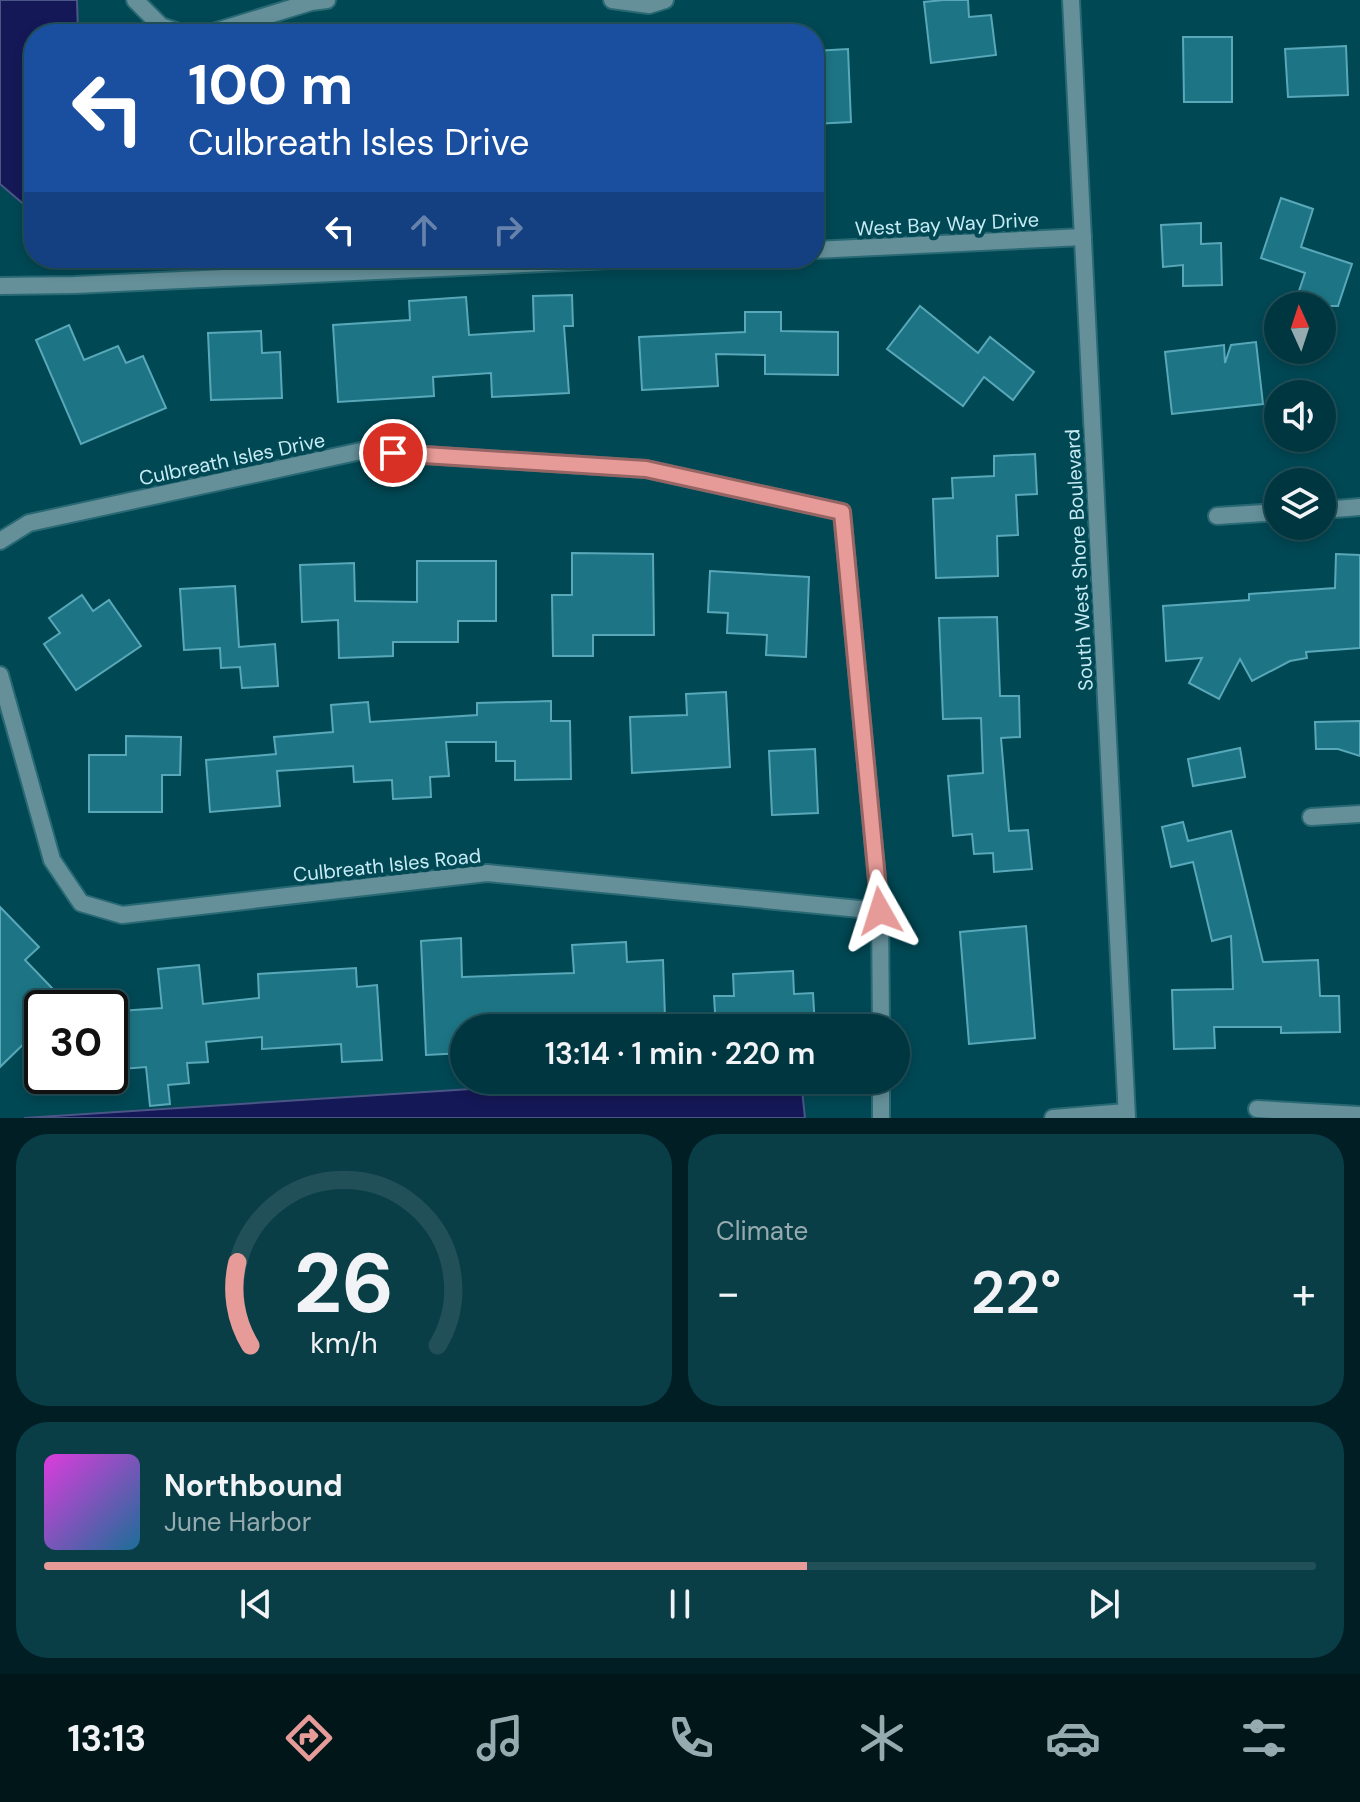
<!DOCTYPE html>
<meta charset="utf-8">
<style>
:root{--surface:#00363f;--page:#0a3e46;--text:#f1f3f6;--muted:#95abb0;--line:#225059;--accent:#e69b98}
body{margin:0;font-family:"DM Sans",sans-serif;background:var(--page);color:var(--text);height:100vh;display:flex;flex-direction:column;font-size:30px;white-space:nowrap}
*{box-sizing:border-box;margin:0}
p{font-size:26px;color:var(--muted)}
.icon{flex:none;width:44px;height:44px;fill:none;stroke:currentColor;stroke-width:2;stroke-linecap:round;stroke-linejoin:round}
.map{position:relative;height:1118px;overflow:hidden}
.sheet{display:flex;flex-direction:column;gap:16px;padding:16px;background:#001e23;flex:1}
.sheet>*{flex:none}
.banner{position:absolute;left:24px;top:24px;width:800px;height:244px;border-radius:32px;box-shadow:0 4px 12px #0003,0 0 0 2px var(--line);background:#1a4fa0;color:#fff;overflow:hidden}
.needle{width:52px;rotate:357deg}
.fabs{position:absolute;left:1264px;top:292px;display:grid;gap:16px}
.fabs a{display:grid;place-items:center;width:72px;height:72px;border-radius:50%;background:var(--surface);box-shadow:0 4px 12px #0003,0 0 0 2px var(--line);font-size:40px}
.speed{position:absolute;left:24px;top:990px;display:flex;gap:16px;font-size:40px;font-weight:700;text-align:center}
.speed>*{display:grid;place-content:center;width:104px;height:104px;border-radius:50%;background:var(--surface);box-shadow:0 4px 12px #0003,0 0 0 2px var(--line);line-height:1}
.speed .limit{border:4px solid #111;border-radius:12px;background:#fff;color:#111}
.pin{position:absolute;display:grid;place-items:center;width:68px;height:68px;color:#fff;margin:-34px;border:4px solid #fff;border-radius:50%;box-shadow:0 2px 8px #0007}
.me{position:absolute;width:88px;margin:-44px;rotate:354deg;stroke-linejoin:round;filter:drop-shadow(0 0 6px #0008)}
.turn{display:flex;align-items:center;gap:28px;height:168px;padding:0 32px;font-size:36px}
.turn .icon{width:104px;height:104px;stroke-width:2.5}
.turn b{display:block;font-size:56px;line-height:68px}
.lanes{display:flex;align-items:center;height:76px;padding:0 32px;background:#0003;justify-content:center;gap:40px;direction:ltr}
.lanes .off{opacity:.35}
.big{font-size:60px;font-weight:600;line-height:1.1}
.sheet .widget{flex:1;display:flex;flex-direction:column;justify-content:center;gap:12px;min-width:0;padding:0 28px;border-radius:32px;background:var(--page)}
.sheet .dial{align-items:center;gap:0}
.dial svg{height:208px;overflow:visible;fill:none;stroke:var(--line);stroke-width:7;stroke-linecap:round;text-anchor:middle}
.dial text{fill:var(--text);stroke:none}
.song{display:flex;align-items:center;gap:24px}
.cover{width:96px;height:96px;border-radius:12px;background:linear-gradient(135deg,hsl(300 70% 55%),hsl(200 70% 35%))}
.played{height:8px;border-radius:4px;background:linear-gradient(90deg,var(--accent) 60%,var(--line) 60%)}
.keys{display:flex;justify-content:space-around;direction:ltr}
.heat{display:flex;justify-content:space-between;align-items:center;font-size:44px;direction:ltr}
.sheet .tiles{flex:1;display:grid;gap:16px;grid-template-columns:1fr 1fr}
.widget:last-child{grid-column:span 2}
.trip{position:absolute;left:450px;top:1014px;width:460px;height:80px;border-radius:40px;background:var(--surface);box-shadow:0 4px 12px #0003,0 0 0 2px var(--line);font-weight:600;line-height:80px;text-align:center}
.menu{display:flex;height:128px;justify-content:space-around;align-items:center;background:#001619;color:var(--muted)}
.menu .icon{width:56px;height:56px}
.menu .current{color:var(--accent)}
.menu b{font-size:36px;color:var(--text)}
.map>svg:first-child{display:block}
.water{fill:#151857;stroke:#4a5786;stroke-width:2}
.building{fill:#1d7484;stroke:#59a8b9;stroke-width:2}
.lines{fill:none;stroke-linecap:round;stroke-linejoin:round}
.minor-casing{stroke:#286974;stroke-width:20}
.tertiary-casing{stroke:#286974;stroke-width:20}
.minor{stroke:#65909a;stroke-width:16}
.tertiary{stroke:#65909a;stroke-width:16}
.route-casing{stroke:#966563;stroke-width:20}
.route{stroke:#e69b98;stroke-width:14}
.labels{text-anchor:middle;stroke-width:8;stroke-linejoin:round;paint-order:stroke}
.street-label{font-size:20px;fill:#c6ebf4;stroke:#004854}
</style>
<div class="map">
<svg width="1360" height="1118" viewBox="0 0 1360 1118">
<rect width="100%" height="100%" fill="#004854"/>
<!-- water -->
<g class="water">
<path d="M 0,0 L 77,0 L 78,34 L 34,34 L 34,213 L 0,184 Z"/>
<path d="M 610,1080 L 801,1080 L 805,1118 L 24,1118 Z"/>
</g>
<!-- building -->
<g class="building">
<path d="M 943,0 L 968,0 L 969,17 L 991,15 L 996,55 L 931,63 L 924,2 Z"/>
<path d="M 1183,37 L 1232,37 L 1232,102 L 1184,102 Z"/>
<path d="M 1346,46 L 1348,95 L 1288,97 L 1285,49 Z"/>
<path d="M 848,49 L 851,122 L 814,124 L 814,51 Z"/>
<path d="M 1281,198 L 1313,209 L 1301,247 L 1352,264 L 1338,306 L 1294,306 L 1305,273 L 1261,258 Z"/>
<path d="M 1201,223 L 1201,244 L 1221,243 L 1222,285 L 1183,286 L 1183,265 L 1163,267 L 1161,225 Z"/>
<path d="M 572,295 L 573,326 L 564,326 L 569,393 L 492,397 L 491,373 L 433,377 L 434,396 L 338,402 L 333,325 L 410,320 L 409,301 L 466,297 L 469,335 L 534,331 L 533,296 Z"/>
<path d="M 920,306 L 978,353 L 990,337 L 1034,372 L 1013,400 L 984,377 L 963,406 L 887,349 Z"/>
<path d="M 745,312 L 781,312 L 781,331 L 838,332 L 838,375 L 765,374 L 765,355 L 716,354 L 718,386 L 642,390 L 639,337 L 745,332 Z"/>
<path d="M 69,325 L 84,360 L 118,346 L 126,363 L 143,356 L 166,408 L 81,444 L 36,340 Z"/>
<path d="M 261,331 L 262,353 L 280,352 L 282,398 L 211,400 L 208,333 Z"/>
<path d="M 1256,342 L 1263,404 L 1172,414 L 1165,352 L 1224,345 L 1225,363 L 1231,345 Z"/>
<path d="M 1035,454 L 1037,494 L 1016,495 L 1018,535 L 997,536 L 998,576 L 936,578 L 933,499 L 953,498 L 952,478 L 994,476 L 994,456 Z"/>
<path d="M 572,553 L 653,554 L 654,635 L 593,635 L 593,656 L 553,656 L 552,595 L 572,595 Z"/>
<path d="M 1336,554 L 1360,555 L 1360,648 L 1306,652 L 1307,658 L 1290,661 L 1252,681 L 1240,659 L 1219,699 L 1189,683 L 1202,658 L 1166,661 L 1163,606 L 1249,600 L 1249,594 L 1335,588 Z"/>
<path d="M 417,561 L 496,561 L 496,621 L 458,621 L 458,642 L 393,642 L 393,656 L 339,658 L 338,620 L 302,622 L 300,565 L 354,563 L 355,601 L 417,602 Z"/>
<path d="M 710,571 L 809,577 L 806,657 L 766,655 L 767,635 L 727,633 L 728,613 L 708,612 Z"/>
<path d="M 235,586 L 239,647 L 275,644 L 278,686 L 242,688 L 240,667 L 221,668 L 220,648 L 184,650 L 180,589 Z"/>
<path d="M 82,595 L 93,611 L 109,600 L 141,646 L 76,690 L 44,644 L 60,633 L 49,618 Z"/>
<path d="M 997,617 L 1000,696 L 1019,696 L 1020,737 L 1001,738 L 1009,831 L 1028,830 L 1032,869 L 994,872 L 993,853 L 974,854 L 972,834 L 953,836 L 948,776 L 983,773 L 981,718 L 943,719 L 939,618 Z"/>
<path d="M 726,692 L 730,767 L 632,773 L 630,717 L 687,715 L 686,694 Z"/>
<path d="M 551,701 L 551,721 L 570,721 L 571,779 L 515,780 L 515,761 L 496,761 L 496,742 L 446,742 L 449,776 L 430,777 L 431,797 L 393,799 L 392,780 L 354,782 L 353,766 L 277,771 L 280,806 L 210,812 L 206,760 L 276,754 L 274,737 L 333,732 L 331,705 L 368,702 L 370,722 L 477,715 L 477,703 Z"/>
<path d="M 1360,721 L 1360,756 L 1338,749 L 1316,749 L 1315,722 Z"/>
<path d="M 126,736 L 181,737 L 180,775 L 162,775 L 162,812 L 89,812 L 89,755 L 126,755 Z"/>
<path d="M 1240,748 L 1245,777 L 1193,786 L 1188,759 Z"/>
<path d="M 815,749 L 818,813 L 772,815 L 769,751 Z"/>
<path d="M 1183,822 L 1188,841 L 1231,831 L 1263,962 L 1318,960 L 1320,996 L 1339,996 L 1340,1032 L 1281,1033 L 1281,1027 L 1214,1027 L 1215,1048 L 1174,1049 L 1172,990 L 1233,989 L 1231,936 L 1212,941 L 1193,862 L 1171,867 L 1162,827 Z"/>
<path d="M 0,907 L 39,947 L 25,960 L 52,988 L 24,1016 L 38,1030 L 0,1067 Z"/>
<path d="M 1026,926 L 1035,1038 L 969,1044 L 960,932 Z"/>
<path d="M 461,938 L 462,977 L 574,973 L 572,945 L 626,942 L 627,962 L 663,960 L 665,1017 L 647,1018 L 648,1028 L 464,1028 L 464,1053 L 426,1055 L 421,941 Z"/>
<path d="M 199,965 L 203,1004 L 259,998 L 258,974 L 356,968 L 357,987 L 377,985 L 382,1060 L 342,1062 L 341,1044 L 262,1049 L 262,1037 L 206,1042 L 208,1062 L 187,1063 L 189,1083 L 168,1085 L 170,1104 L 150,1106 L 146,1067 L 110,1070 L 110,1031 L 122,1030 L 120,1011 L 162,1008 L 158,969 Z"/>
<path d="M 793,971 L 794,994 L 813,993 L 815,1028 L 716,1028 L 714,996 L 734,996 L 733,974 Z"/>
</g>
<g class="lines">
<!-- minor casing -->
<g class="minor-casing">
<g id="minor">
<path d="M 135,0 L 161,26 L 184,34"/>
<path d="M 612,0 L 649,5 L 665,0"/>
<path d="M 207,34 L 311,2 L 327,0"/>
<path d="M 814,250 L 1083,237"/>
<path d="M 0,286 L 75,285 L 652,258"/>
<path d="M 1322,510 L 1360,507"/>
<path d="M 1217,516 L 1278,512"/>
<path d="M 0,541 L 29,523 L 361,451 L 646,469 L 842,512 L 880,911 L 881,1028"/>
<path d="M 0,675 L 52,860 L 81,903 L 122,915 L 487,873 L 880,911"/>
<path d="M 1311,817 L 1360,814"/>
<path d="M 881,1080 L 881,1118"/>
<path d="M 1257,1109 L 1360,1115"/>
<path d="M 1053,1118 L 1126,1112"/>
</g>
</g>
<!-- tertiary casing -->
<g class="tertiary-casing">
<path id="tertiary" d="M 1071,0 L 1127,1118"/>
</g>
<!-- minor -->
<use href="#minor" class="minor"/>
<!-- tertiary -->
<use href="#tertiary" class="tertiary"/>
</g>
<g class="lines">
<!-- route casing -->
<g class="route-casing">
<path id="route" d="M 393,453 L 646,469 L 842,512 L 880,911"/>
</g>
<!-- route -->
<use href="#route" class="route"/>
</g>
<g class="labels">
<!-- street labels -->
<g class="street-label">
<text transform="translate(947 224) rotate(-3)" y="7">West Bay Way Drive</text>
<text transform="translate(232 459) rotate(-12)" y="7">Culbreath Isles Drive</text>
<text transform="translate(1079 560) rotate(-93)" y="7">South West Shore Boulevard</text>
<text transform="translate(387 865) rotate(-6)" y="7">Culbreath Isles Road</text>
</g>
</g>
</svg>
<div class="fabs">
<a><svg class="needle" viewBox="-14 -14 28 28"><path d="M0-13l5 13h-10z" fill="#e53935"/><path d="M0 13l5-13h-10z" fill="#95abb0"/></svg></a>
<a><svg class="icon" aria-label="sound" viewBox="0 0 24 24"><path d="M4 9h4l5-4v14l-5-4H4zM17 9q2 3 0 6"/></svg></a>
<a><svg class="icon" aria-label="layers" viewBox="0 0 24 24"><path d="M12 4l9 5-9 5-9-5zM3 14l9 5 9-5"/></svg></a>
</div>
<div class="speed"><div class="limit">30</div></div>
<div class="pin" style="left:393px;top:453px;background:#d93025"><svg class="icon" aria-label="arrive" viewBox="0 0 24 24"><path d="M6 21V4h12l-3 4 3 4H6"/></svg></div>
<svg class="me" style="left:880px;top:911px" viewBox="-20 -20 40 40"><path d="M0-17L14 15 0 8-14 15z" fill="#e69b98" stroke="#fff" stroke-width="4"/></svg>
<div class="trip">13:14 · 1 min · 220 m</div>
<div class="banner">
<div class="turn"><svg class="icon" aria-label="left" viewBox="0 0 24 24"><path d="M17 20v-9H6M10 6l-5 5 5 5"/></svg><div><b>100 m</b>Culbreath Isles Drive</div></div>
<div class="lanes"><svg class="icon" aria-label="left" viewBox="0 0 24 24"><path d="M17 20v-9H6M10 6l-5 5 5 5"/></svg><svg class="icon off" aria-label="ahead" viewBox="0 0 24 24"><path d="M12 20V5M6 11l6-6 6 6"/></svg><svg class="icon off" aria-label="right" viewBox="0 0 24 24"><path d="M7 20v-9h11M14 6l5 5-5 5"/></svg></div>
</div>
</div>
<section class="sheet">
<div class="tiles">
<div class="widget dial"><svg viewBox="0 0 100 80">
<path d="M14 69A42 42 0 1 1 86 69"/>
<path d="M14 69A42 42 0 0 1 9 37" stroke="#e69b98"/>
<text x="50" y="56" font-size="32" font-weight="700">26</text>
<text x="50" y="72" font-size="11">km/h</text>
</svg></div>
<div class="widget"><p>Climate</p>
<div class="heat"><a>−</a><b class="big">22°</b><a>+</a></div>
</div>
<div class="widget">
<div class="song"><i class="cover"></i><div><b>Northbound</b><p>June Harbor</p></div></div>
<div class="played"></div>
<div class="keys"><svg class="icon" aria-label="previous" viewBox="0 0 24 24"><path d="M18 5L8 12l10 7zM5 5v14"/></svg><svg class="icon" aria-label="pause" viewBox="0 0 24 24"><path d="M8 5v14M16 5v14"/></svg><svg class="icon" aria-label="next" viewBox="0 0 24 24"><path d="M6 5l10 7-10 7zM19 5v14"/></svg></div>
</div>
</div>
</section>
<nav class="menu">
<b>13:13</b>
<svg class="icon current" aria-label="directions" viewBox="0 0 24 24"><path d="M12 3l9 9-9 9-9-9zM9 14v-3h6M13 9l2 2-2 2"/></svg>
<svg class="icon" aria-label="music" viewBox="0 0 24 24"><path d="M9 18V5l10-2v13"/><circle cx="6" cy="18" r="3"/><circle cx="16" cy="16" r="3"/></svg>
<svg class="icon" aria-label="phone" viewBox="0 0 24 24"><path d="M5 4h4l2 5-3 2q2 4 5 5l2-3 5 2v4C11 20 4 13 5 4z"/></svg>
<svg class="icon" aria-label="climate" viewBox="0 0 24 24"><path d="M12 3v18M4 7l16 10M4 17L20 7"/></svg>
<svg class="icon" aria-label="car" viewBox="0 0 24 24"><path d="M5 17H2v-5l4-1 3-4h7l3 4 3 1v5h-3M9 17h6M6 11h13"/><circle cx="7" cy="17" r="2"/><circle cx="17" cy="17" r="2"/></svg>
<svg class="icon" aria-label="filters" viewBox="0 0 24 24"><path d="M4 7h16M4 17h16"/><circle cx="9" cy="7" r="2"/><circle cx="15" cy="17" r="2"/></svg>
</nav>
